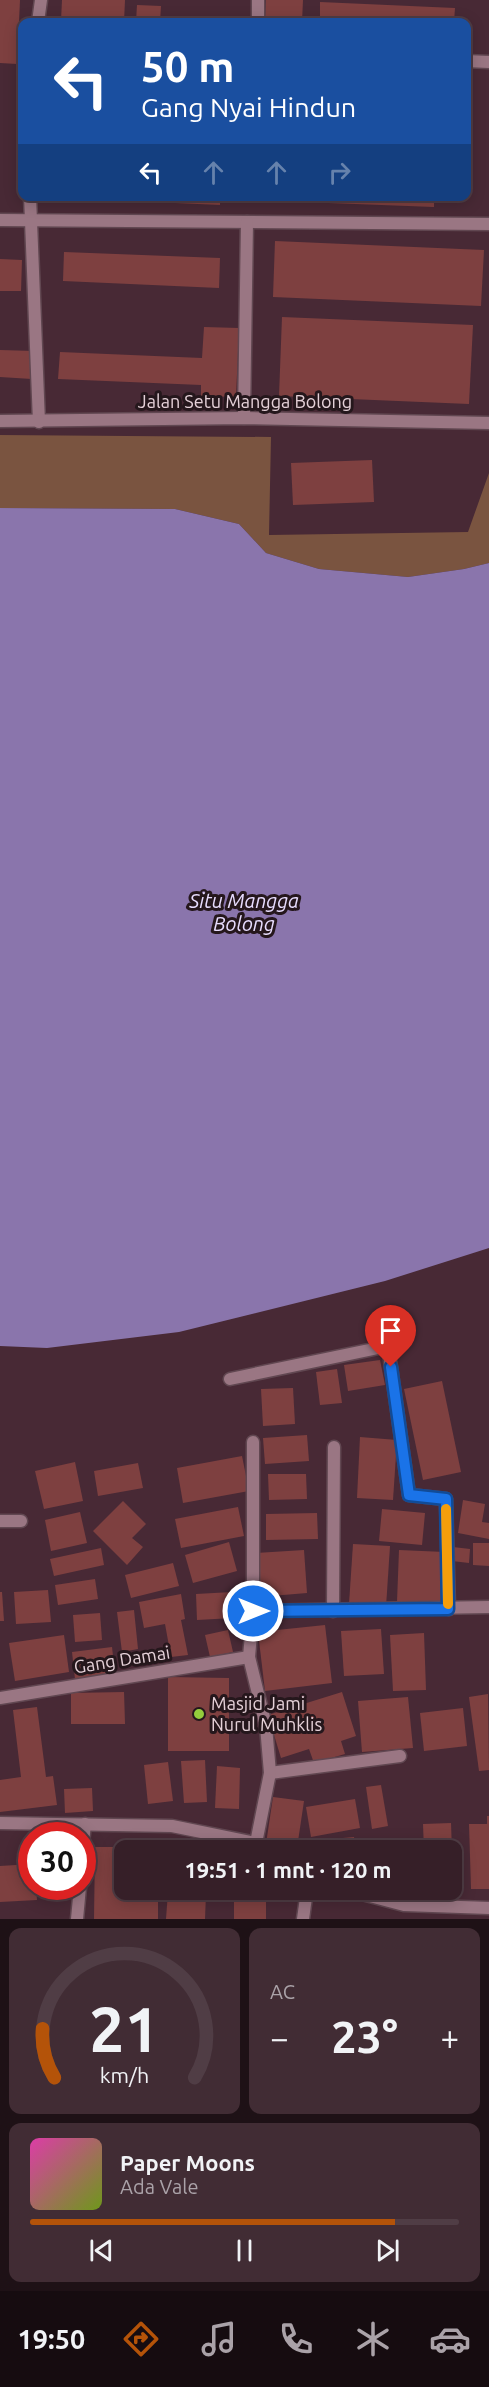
<!DOCTYPE html>
<html lang="id">
<meta charset="utf-8">
<style>
:root{--surface:#361f28;--page:#412c34;--text:#f1f3f6;--muted:#aaa2a8;--line:#503d45;--accent:#b45309}
body{margin:0;font-family:Ubuntu,sans-serif;background:var(--page);color:var(--text);height:100vh;display:flex;flex-direction:column;font-size:22px;white-space:nowrap}
*{box-sizing:border-box;margin:0}
p{font-size:20px;color:var(--muted)}
.icon{flex:none;width:33px;height:33px;fill:none;stroke:currentColor;stroke-width:2;stroke-linecap:round;stroke-linejoin:round}
.map{position:relative;height:1919px;overflow:hidden}
.drawer{display:flex;flex-direction:column;gap:9px;padding:9px;background:#1e1116;flex:1}
.drawer>*{flex:none}
.guide{position:absolute;left:18px;top:18px;width:453px;height:183px;border-radius:12px;box-shadow:0 3px 15px #0003,0 0 0 2px var(--line);background:#1a4fa0;color:#fff;overflow:hidden}
.speed{position:absolute;left:18px;top:1822px;display:flex;gap:12px;font-size:30px;font-weight:700;text-align:center}
.speed>*{display:grid;place-content:center;width:78px;height:78px;border-radius:50%;background:var(--surface);box-shadow:0 3px 15px #0003,0 0 0 2px var(--line);line-height:1}
.speed .limit{border:9px solid #d22;background:#fff;color:#111}
.pin{position:absolute;display:grid;place-items:center;width:51px;height:51px;color:#fff;margin:-62px -26px;border-radius:50% 50% 50% 0;rotate:-45deg;box-shadow:0 0 6px #0007}
.pin .icon{rotate:45deg}
.me{position:absolute;width:66px;margin:-33px;rotate:90deg;stroke-linejoin:round;filter:drop-shadow(0 0 4px #0008)}
.turn{display:flex;align-items:center;gap:21px;height:126px;padding:0 24px;font-size:27px}
.turn .icon{width:78px;height:78px;stroke-width:2.5}
.turn b{display:block;font-size:42px;line-height:51px}
.lanes{display:flex;align-items:center;height:57px;padding:0 24px;background:#0003;justify-content:center;gap:30px;direction:ltr}
.lanes .off{opacity:.35}
.big{font-size:45px;font-weight:600;line-height:1.1}
.drawer .card{flex:1;display:flex;flex-direction:column;justify-content:center;gap:9px;min-width:0;padding:0 21px;border-radius:12px;background:var(--page)}
.drawer .dial{align-items:center;gap:0}
.dial svg{height:156px;overflow:visible;fill:none;stroke:var(--line);stroke-width:7;stroke-linecap:round;text-anchor:middle}
.dial text{fill:var(--text);stroke:none}
.song{display:flex;align-items:center;gap:18px}
.cover{width:72px;height:72px;border-radius:9px;background:linear-gradient(135deg,hsl(320 70% 55%),hsl(80 70% 35%))}
.played{height:6px;border-radius:3px;background:linear-gradient(90deg,var(--accent) 85%,var(--line) 85%)}
.keys{display:flex;justify-content:space-around;direction:ltr}
.heat{display:flex;justify-content:space-between;align-items:center;font-size:33px;direction:ltr}
.drawer .tiles{flex:1;display:grid;gap:9px;grid-template-columns:1fr 1fr}
.card:last-child{grid-column:span 2}
.trip{position:absolute;left:114px;top:1840px;width:348px;height:60px;border-radius:12px;background:var(--surface);box-shadow:0 3px 15px #0003,0 0 0 2px var(--line);font-weight:600;line-height:60px;text-align:center}
.menu{display:flex;height:96px;justify-content:space-around;align-items:center;background:#160c10;color:var(--muted)}
.menu .icon{width:42px;height:42px}
.menu .current{color:var(--accent)}
.menu b{font-size:27px;color:var(--text)}
.map>svg:first-child{display:block}
.green{fill:#7a5440}
.water{fill:#8a75ac}
.building{fill:#7e4040}
.lines{fill:none;stroke-linecap:round;stroke-linejoin:round}
.minor-casing{stroke:#614751;stroke-width:15}
.tertiary-casing{stroke:#614751;stroke-width:15}
.minor{stroke:#9a7683;stroke-width:12}
.tertiary{stroke:#9a7683;stroke-width:12}
.route-casing{stroke:#114b97;stroke-width:15}
.route{stroke:#1a73e8;stroke-width:10}
.slow{stroke:#f59e0b;stroke-width:10}
.poi-dot{fill:#94cc3c;stroke:#25171c;stroke-width:2}
.labels{text-anchor:middle;stroke-width:6;stroke-linejoin:round;paint-order:stroke}
.street-label{font-size:18px;fill:#e5d1d8;stroke:#25171c}
.poi-label{font-size:18px;fill:#e5d1d8;stroke:#25171c;text-anchor:start}
.water-label{font-size:20px;font-style:italic;fill:#e8ddfe;stroke:#25171c}
</style>
<div class="map">
<svg width="489" height="1919" viewBox="0 0 489 1919">
<rect width="100%" height="100%" fill="#482935"/>
<!-- green -->
<path class="green" d="M 0,435 L 271,437 L 269,535 L 468,532 L 489,473 L 489,563 L 464,569 L 408,577 L 319,569 L 266,553 L 239,524 L 175,509 L 0,508 Z"/>
<!-- water -->
<path class="water" d="M 0,508 L 175,509 L 239,524 L 266,553 L 319,569 L 408,577 L 464,569 L 489,563 L 489,1248 L 385,1281 L 179,1332 L 47,1348 L 0,1346 Z"/>
<!-- building -->
<g class="building">
<path d="M 0,0 L 20,0 L 17,64 L 0,63 Z"/>
<path d="M 62,0 L 125,0 L 124,22 L 61,21 Z"/>
<path d="M 266,0 L 303,0 L 302,22 L 265,22 Z"/>
<path d="M 320,2 L 455,8 L 454,22 L 320,22 Z"/>
<path d="M 137,5 L 161,6 L 160,22 L 136,22 Z"/>
<path d="M 62,196 L 220,196 L 220,205 L 62,198 Z"/>
<path d="M 275,196 L 434,196 L 434,207 L 275,201 Z"/>
<path d="M 275,241 L 484,250 L 481,306 L 273,297 Z"/>
<path d="M 64,252 L 220,258 L 219,288 L 63,281 Z"/>
<path d="M 0,259 L 22,260 L 21,291 L 0,291 Z"/>
<path d="M 282,317 L 473,325 L 469,404 L 279,396 Z"/>
<path d="M 204,327 L 239,328 L 236,397 L 201,396 L 201,385 L 58,379 L 60,352 L 202,358 Z"/>
<path d="M 0,350 L 34,351 L 32,379 L 0,377 Z"/>
<path d="M 372,460 L 374,502 L 293,505 L 291,463 Z"/>
<path d="M 380,1360 L 385,1385 L 348,1391 L 344,1365 Z"/>
<path d="M 337,1369 L 342,1403 L 320,1405 L 316,1372 Z"/>
<path d="M 442,1381 L 461,1472 L 423,1480 L 404,1389 Z"/>
<path d="M 293,1388 L 295,1424 L 263,1426 L 261,1389 Z"/>
<path d="M 307,1435 L 309,1461 L 265,1464 L 263,1438 Z"/>
<path d="M 360,1437 L 397,1440 L 393,1500 L 357,1498 Z"/>
<path d="M 242,1456 L 249,1491 L 183,1503 L 177,1468 Z"/>
<path d="M 75,1462 L 83,1501 L 44,1509 L 35,1471 Z"/>
<path d="M 138,1463 L 143,1488 L 98,1496 L 94,1471 Z"/>
<path d="M 268,1474 L 306,1474 L 307,1499 L 269,1500 Z"/>
<path d="M 463,1500 L 485,1504 L 482,1522 L 489,1523 L 489,1539 L 458,1533 Z"/>
<path d="M 123,1501 L 146,1524 L 132,1538 L 143,1547 L 127,1565 L 93,1531 Z"/>
<path d="M 238,1507 L 244,1536 L 181,1548 L 175,1519 Z"/>
<path d="M 382,1509 L 425,1513 L 422,1545 L 379,1541 Z"/>
<path d="M 80,1512 L 87,1543 L 51,1551 L 45,1520 Z"/>
<path d="M 317,1513 L 318,1539 L 266,1540 L 266,1514 Z"/>
<path d="M 229,1542 L 237,1571 L 193,1583 L 185,1555 Z"/>
<path d="M 473,1543 L 489,1543 L 489,1566 L 473,1565 Z"/>
<path d="M 353,1544 L 390,1546 L 386,1607 L 349,1604 Z"/>
<path d="M 453,1547 L 470,1549 L 469,1563 L 452,1561 Z"/>
<path d="M 101,1548 L 104,1565 L 54,1576 L 50,1559 Z"/>
<path d="M 304,1550 L 307,1593 L 259,1597 L 256,1553 Z"/>
<path d="M 399,1550 L 445,1552 L 442,1604 L 397,1602 Z"/>
<path d="M 173,1563 L 179,1586 L 131,1598 L 125,1575 Z"/>
<path d="M 95,1579 L 98,1599 L 58,1605 L 55,1585 Z"/>
<path d="M 48,1590 L 51,1622 L 16,1624 L 14,1592 Z"/>
<path d="M 0,1592 L 2,1592 L 4,1621 L 0,1621 Z"/>
<path d="M 232,1592 L 233,1618 L 197,1620 L 196,1594 Z"/>
<path d="M 181,1594 L 185,1619 L 181,1620 L 188,1655 L 171,1657 L 165,1624 L 144,1628 L 139,1602 Z"/>
<path d="M 134,1610 L 138,1649 L 122,1652 L 117,1612 Z"/>
<path d="M 100,1613 L 102,1640 L 75,1642 L 73,1615 Z"/>
<path d="M 325,1625 L 332,1683 L 265,1691 L 258,1632 Z"/>
<path d="M 381,1629 L 384,1674 L 344,1676 L 341,1631 Z"/>
<path d="M 228,1630 L 233,1652 L 210,1657 L 205,1635 Z"/>
<path d="M 424,1633 L 426,1690 L 393,1691 L 390,1635 Z"/>
<path d="M 64,1635 L 69,1672 L 15,1681 L 9,1643 Z"/>
<path d="M 112,1647 L 115,1674 L 75,1679 L 72,1652 Z"/>
<path d="M 168,1677 L 229,1678 L 229,1751 L 168,1751 Z"/>
<path d="M 124,1692 L 125,1724 L 71,1724 L 71,1693 Z"/>
<path d="M 342,1692 L 356,1736 L 341,1741 L 345,1754 L 314,1763 L 309,1749 L 281,1758 L 268,1715 Z"/>
<path d="M 488,1694 L 489,1770 L 479,1771 L 469,1697 Z"/>
<path d="M 408,1697 L 413,1748 L 362,1752 L 358,1701 Z"/>
<path d="M 37,1707 L 46,1777 L 53,1776 L 57,1805 L 0,1812 L 0,1780 L 21,1777 L 13,1710 Z"/>
<path d="M 463,1708 L 467,1746 L 424,1751 L 420,1713 Z"/>
<path d="M 205,1760 L 207,1802 L 184,1803 L 181,1761 Z"/>
<path d="M 168,1762 L 173,1801 L 148,1804 L 144,1765 Z"/>
<path d="M 217,1766 L 240,1768 L 239,1809 L 215,1808 Z"/>
<path d="M 381,1785 L 388,1826 L 372,1829 L 366,1787 Z"/>
<path d="M 92,1788 L 93,1811 L 65,1813 L 64,1789 Z"/>
<path d="M 273,1797 L 304,1801 L 297,1848 L 266,1844 Z"/>
<path d="M 355,1799 L 360,1828 L 311,1837 L 306,1807 Z"/>
<path d="M 487,1816 L 489,1816 L 489,1889 L 471,1889 L 469,1824 L 487,1824 Z"/>
<path d="M 451,1823 L 452,1851 L 424,1851 L 423,1824 Z"/>
<path d="M 354,1837 L 356,1851 L 321,1851 L 320,1840 Z"/>
<path d="M 403,1839 L 404,1851 L 388,1851 L 387,1841 Z"/>
<path d="M 95,1847 L 159,1847 L 159,1851 L 124,1851 L 124,1890 L 158,1890 L 158,1919 L 94,1919 Z"/>
<path d="M 32,1864 L 32,1887 L 36,1887 L 37,1900 L 0,1902 L 0,1866 Z"/>
<path d="M 168,1892 L 206,1894 L 205,1919 L 166,1919 Z"/>
<path d="M 234,1901 L 266,1902 L 266,1919 L 234,1919 Z"/>
</g>
<g class="lines">
<!-- minor casing -->
<g class="minor-casing">
<g id="minor">
<path d="M 258,0 L 258,22"/>
<path d="M 38,22 L 41,0"/>
<path d="M 466,61 L 489,62"/>
<path d="M 30,196 L 39,422"/>
<path d="M 0,220 L 489,224"/>
<path d="M 244,418 L 247,222"/>
<path d="M 0,421 L 244,418 L 489,423"/>
<path d="M 230,1379 L 388,1346 L 409,1495 L 446,1499 L 449,1609"/>
<path d="M 0,1521 L 21,1521"/>
<path d="M 253,1611 L 253,1442"/>
<path d="M 333,1611 L 334,1447"/>
<path d="M 0,1698 L 249,1657"/>
<path d="M 270,1773 L 400,1756"/>
<path d="M 256,1843 L 270,1773 L 266,1726 L 249,1657 L 253,1611 L 489,1607"/>
<path d="M 82,1852 L 85,1824"/>
<path d="M 77,1919 L 80,1887"/>
<path d="M 303,1919 L 307,1890"/>
</g>
</g>
<!-- tertiary casing -->
<g class="tertiary-casing">
<g id="tertiary">
<path d="M 0,1823 L 172,1826 L 256,1843 L 267,1851"/>
<path d="M 347,1890 L 404,1905 L 489,1908"/>
</g>
</g>
<!-- minor -->
<use href="#minor" class="minor"/>
<!-- tertiary -->
<use href="#tertiary" class="tertiary"/>
</g>
<g class="lines">
<!-- route casing -->
<g class="route-casing">
<path id="route" d="M 253,1611 L 448,1609 L 446,1499 L 409,1495 L 391,1367"/>
</g>
<!-- route -->
<use href="#route" class="route"/>
<!-- slow -->
<path class="slow" d="M 446,1509 L 448,1604"/>
</g>
<!-- markers -->
<circle class="poi-dot" cx="199" cy="1714" r="6"/>
<g class="labels">
<!-- street labels -->
<g class="street-label">
<text x="245" y="408">Jalan Setu Mangga Bolong</text>
<text transform="translate(122 1660) rotate(-9)" y="6">Gang Damai</text>
</g>
<!-- poi labels -->
<g class="poi-label">
<text x="211" y="1710">Masjid Jami<tspan x="211" dy="21">Nurul Muhklis</tspan></text>
</g>
<!-- water labels -->
<g class="water-label">
<text x="244" y="908">Situ Mangga<tspan x="244" dy="23">Bolong</tspan></text>
</g>
</g>
</svg>
<div class="speed"><div class="limit">30</div></div>
<div class="pin" style="left:391px;top:1367px;background:#d93025"><svg class="icon" aria-label="arrive" viewBox="0 0 24 24"><path d="M6 21V4h12l-3 4 3 4H6"/></svg></div>
<svg class="me" style="left:253px;top:1611px" viewBox="-20 -20 40 40"><circle r="17" fill="#1a73e8" stroke="#fff" stroke-width="3"/><path d="M0-11L8 9 0 5-8 9z" fill="#fff"/></svg>
<div class="trip">19:51 · 1 mnt · 120 m</div>
<div class="guide">
<div class="turn"><svg class="icon" aria-label="left" viewBox="0 0 24 24"><path d="M17 20v-9H6M10 6l-5 5 5 5"/></svg><div><b>50 m</b>Gang Nyai Hindun</div></div>
<div class="lanes"><svg class="icon" aria-label="left" viewBox="0 0 24 24"><path d="M17 20v-9H6M10 6l-5 5 5 5"/></svg><svg class="icon off" aria-label="ahead" viewBox="0 0 24 24"><path d="M12 20V5M6 11l6-6 6 6"/></svg><svg class="icon off" aria-label="ahead" viewBox="0 0 24 24"><path d="M12 20V5M6 11l6-6 6 6"/></svg><svg class="icon off" aria-label="right" viewBox="0 0 24 24"><path d="M7 20v-9h11M14 6l5 5-5 5"/></svg></div>
</div>
</div>
<section class="drawer">
<div class="tiles">
<div class="card dial"><svg viewBox="0 0 100 80">
<path d="M14 69A42 42 0 1 1 86 69"/>
<path d="M14 69A42 42 0 0 1 8 44" stroke="#b45309"/>
<text x="50" y="56" font-size="32" font-weight="700">21</text>
<text x="50" y="72" font-size="11">km/h</text>
</svg></div>
<div class="card"><p>AC</p>
<div class="heat"><a>−</a><b class="big">23°</b><a>+</a></div>
</div>
<div class="card">
<div class="song"><i class="cover"></i><div><b>Paper Moons</b><p>Ada Vale</p></div></div>
<div class="played"></div>
<div class="keys"><svg class="icon" aria-label="previous" viewBox="0 0 24 24"><path d="M18 5L8 12l10 7zM5 5v14"/></svg><svg class="icon" aria-label="pause" viewBox="0 0 24 24"><path d="M8 5v14M16 5v14"/></svg><svg class="icon" aria-label="next" viewBox="0 0 24 24"><path d="M6 5l10 7-10 7zM19 5v14"/></svg></div>
</div>
</div>
</section>
<nav class="menu">
<b>19:50</b>
<svg class="icon current" aria-label="directions" viewBox="0 0 24 24"><path d="M12 3l9 9-9 9-9-9zM9 14v-3h6M13 9l2 2-2 2"/></svg>
<svg class="icon" aria-label="music" viewBox="0 0 24 24"><path d="M9 18V5l10-2v13"/><circle cx="6" cy="18" r="3"/><circle cx="16" cy="16" r="3"/></svg>
<svg class="icon" aria-label="phone" viewBox="0 0 24 24"><path d="M5 4h4l2 5-3 2q2 4 5 5l2-3 5 2v4C11 20 4 13 5 4z"/></svg>
<svg class="icon" aria-label="climate" viewBox="0 0 24 24"><path d="M12 3v18M4 7l16 10M4 17L20 7"/></svg>
<svg class="icon" aria-label="car" viewBox="0 0 24 24"><path d="M5 17H2v-5l4-1 3-4h7l3 4 3 1v5h-3M9 17h6M6 11h13"/><circle cx="7" cy="17" r="2"/><circle cx="17" cy="17" r="2"/></svg>
</nav>
